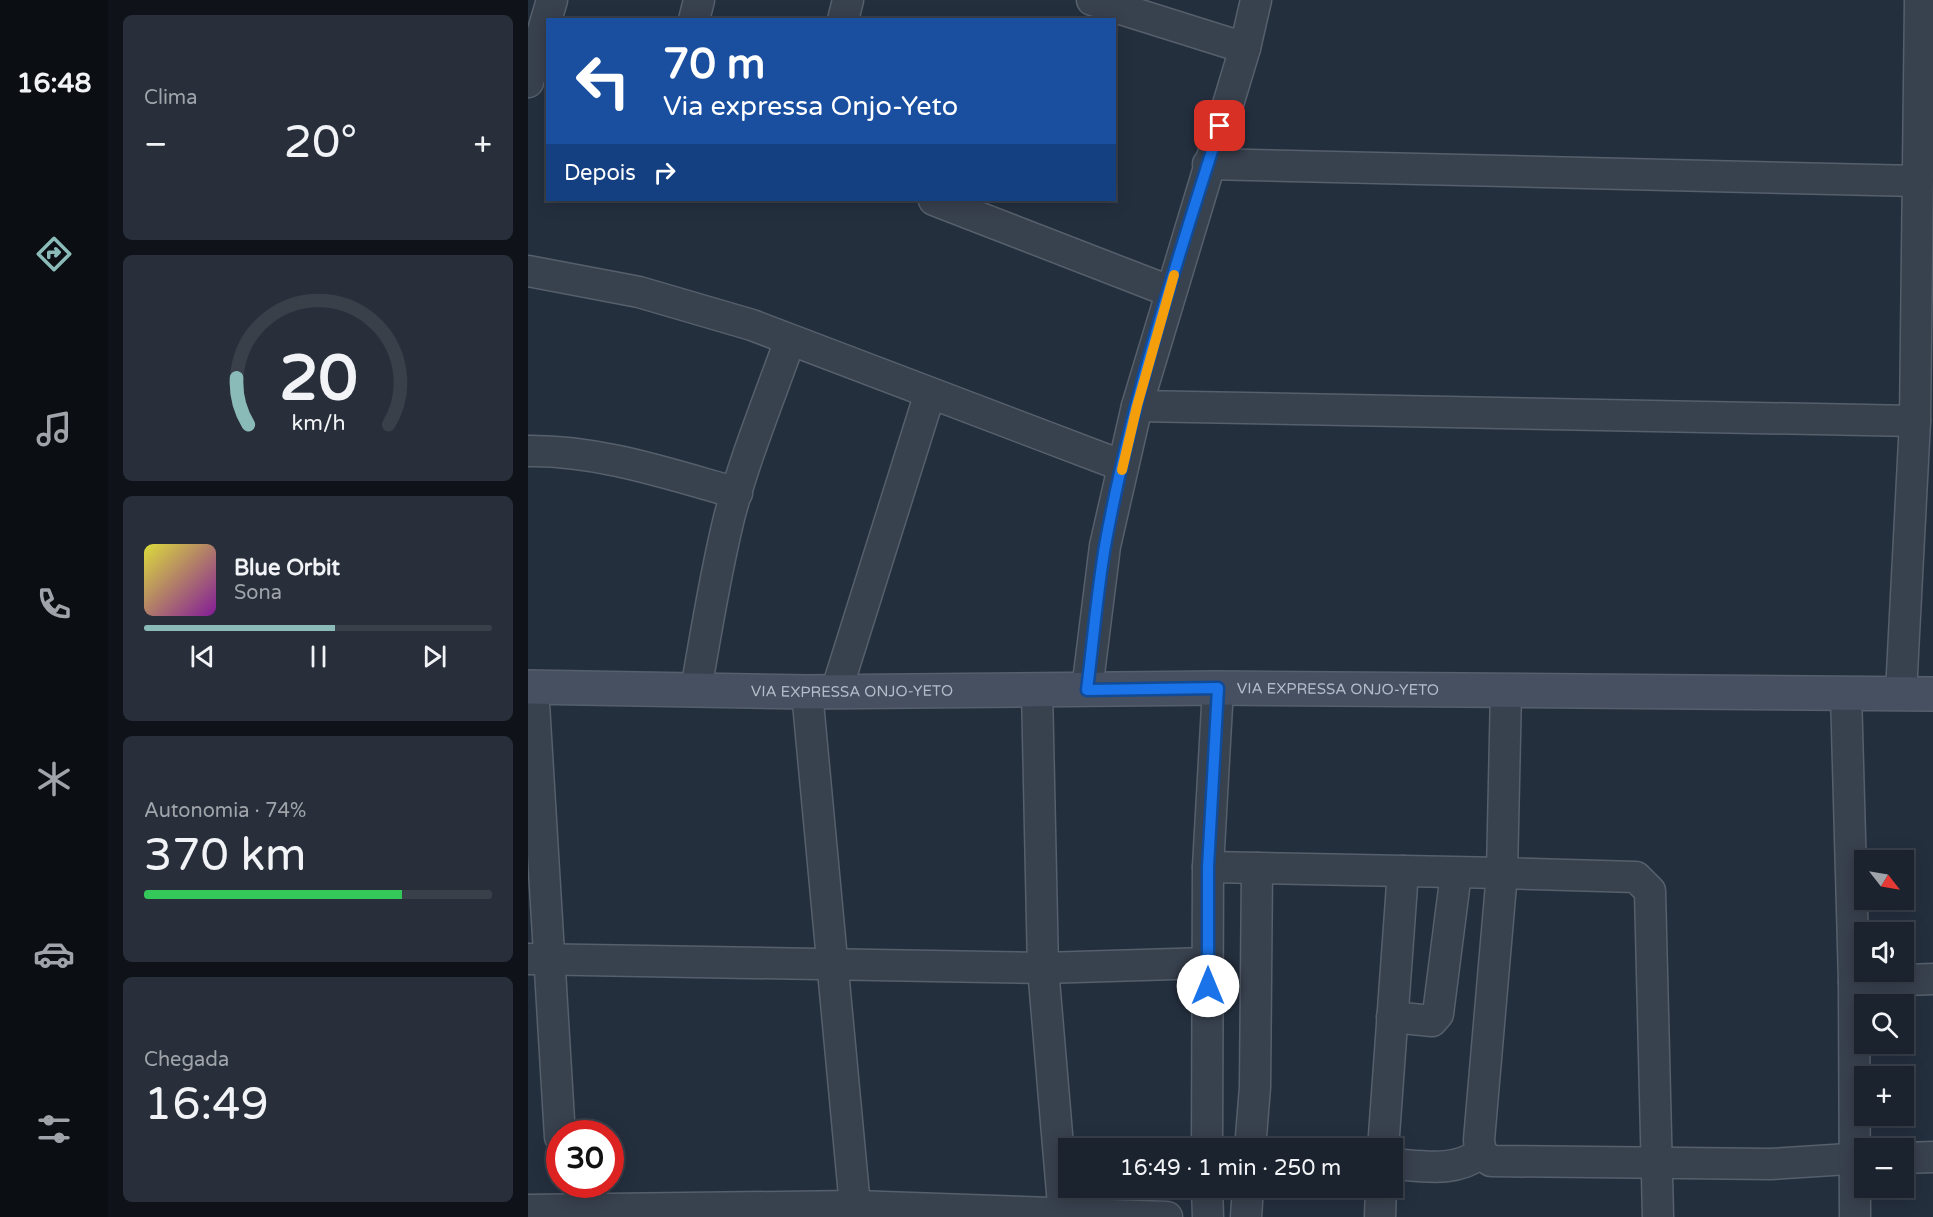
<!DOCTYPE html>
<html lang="pt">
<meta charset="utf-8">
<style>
:root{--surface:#1b232e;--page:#282f3a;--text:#f1f3f6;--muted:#a0a4aa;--line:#39404a;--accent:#8bbbb9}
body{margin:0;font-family:"Varela Round",sans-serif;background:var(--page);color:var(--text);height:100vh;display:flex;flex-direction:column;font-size:22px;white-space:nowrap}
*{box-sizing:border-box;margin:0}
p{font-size:20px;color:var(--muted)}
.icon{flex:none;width:33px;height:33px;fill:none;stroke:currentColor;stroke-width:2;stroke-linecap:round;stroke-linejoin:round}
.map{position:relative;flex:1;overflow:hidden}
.panel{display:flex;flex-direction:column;gap:15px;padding:15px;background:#0f1319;width:420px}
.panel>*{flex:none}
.hud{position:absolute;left:18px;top:18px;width:570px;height:183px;border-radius:0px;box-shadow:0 3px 15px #0003,0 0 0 2px var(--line);background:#1a4fa0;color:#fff;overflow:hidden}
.needle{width:39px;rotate:121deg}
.fabs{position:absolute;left:1326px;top:850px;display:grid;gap:12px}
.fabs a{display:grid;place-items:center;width:60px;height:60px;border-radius:0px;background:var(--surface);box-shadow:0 3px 15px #0003,0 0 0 2px var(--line);font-size:30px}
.speed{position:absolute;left:18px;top:1120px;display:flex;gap:12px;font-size:30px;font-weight:700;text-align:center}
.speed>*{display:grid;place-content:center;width:78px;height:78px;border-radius:50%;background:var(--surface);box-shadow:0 3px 15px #0003,0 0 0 2px var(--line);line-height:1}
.speed .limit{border:9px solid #d22;background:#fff;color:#111}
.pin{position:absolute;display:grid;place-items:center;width:51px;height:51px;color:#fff;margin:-26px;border-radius:12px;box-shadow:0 3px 9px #0006}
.me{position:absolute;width:66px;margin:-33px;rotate:0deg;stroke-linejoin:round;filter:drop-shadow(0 0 4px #0008)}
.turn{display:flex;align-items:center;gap:21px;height:126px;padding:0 18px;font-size:27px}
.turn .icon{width:78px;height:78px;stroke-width:2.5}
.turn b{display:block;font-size:42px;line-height:51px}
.then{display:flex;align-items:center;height:57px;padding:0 18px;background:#0003;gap:12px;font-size:22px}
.big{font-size:45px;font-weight:600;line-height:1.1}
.panel .tile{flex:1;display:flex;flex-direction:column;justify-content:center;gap:9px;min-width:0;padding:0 21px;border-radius:9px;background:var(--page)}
.panel .dial{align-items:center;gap:0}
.dial svg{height:156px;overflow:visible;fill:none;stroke:var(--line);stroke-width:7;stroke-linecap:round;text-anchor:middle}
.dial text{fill:var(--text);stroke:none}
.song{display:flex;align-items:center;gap:18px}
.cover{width:72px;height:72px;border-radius:9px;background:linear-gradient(135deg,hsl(60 70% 55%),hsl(290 70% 35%))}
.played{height:6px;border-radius:3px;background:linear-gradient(90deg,var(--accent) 55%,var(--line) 55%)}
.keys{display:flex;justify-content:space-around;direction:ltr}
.heat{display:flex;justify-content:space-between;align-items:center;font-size:33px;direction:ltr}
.charge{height:9px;border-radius:4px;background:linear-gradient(90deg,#34c759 74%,var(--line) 0)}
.trip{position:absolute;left:530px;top:1138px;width:345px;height:60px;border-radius:0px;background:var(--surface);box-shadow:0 3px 15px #0003,0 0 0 2px var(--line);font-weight:600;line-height:60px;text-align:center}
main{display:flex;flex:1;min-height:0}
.tabs{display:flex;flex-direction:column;width:108px;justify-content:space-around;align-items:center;background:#0b0e12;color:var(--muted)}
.tabs .icon{width:42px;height:42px}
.tabs .selected{color:var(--accent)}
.tabs b{font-size:27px;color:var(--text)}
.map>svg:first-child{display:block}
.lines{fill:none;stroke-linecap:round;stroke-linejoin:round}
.minor-casing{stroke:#565f6c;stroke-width:33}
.secondary-casing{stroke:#565f6c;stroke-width:36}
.minor{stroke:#38414e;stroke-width:30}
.secondary{stroke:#465061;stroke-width:33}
.route-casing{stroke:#114b97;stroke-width:15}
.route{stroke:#1a73e8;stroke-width:10}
.slow{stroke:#f59e0b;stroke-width:10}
.labels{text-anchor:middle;stroke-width:6;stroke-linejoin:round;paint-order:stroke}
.street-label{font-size:15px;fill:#b4bcc9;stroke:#1d2633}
</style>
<main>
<nav class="tabs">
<b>16:48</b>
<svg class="icon selected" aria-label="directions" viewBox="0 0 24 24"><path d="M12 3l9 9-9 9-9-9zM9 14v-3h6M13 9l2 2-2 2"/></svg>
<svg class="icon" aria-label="music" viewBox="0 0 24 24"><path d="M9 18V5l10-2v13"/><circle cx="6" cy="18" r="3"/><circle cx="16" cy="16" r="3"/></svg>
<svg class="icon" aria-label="phone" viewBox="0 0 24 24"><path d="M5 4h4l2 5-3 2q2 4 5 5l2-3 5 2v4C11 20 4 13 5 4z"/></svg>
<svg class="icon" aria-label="climate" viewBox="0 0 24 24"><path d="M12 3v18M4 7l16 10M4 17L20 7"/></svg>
<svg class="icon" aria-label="car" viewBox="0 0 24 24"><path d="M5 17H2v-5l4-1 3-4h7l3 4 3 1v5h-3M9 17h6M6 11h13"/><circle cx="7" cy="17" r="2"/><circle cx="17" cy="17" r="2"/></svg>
<svg class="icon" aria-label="filters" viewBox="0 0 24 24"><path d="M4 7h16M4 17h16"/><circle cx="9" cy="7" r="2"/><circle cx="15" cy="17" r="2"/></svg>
</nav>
<section class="panel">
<div class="tile"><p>Clima</p>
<div class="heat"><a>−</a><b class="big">20°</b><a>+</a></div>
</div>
<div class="tile dial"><svg viewBox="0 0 100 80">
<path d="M14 69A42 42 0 1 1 86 69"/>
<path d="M14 69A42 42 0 0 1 8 45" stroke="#8bbbb9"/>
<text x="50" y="56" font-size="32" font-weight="700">20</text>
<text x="50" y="72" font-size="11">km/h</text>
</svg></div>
<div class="tile">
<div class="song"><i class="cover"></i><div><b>Blue Orbit</b><p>Sona</p></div></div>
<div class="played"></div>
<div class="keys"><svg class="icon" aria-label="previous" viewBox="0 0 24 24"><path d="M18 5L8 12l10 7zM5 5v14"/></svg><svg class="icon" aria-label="pause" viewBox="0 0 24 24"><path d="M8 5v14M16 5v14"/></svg><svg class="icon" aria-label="next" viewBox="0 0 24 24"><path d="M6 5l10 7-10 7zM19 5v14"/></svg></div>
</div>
<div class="tile"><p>Autonomia · 74%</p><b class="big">370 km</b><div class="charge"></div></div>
<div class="tile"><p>Chegada</p><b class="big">16:49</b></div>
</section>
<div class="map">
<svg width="1405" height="1217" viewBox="0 0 1405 1217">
<rect width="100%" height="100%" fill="#242f3e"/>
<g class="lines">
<!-- minor casing -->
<g class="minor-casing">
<g id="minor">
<path d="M 564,0 L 717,48"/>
<path d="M 166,20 L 171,0"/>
<path d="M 315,20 L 320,0"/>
<path d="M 0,82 L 24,0"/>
<path d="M 680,164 L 1390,181"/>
<path d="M 406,200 L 641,291"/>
<path d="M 0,271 L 111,292 L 224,325 L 595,466"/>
<path d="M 609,406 L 1387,421"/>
<path d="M 0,451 C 71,450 141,474 209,493"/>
<path d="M 5,687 L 32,1137"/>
<path d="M 168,690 C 178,633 187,575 201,518 C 217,457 241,399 262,340"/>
<path d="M 509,690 L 515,968 L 536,1217"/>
<path d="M 559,690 L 577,546 L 609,406 L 717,48 L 728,0"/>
<path d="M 978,691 L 974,873 L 1108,877 L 1122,891 L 1130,1217"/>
<path d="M 279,692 L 328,1217"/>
<path d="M 308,692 L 402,393"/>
<path d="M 1318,693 L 1326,982 L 1327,1217"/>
<path d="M 1373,693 L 1387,421 L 1392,0"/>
<path d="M 680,867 L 974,873 L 951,1140 L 953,1153 L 963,1161 L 1243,1164 L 1336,1158"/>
<path d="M 0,959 L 515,968 L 680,963"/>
<path d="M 1326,982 L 1405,979"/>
<path d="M 864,1017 L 904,1021 L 910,1014 L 928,873"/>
<path d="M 679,1149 L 680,867 L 690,688"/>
<path d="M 722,1149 L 727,1087 L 729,868"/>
<path d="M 855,1149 L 875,871"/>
<path d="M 1376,1158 L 1405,1157"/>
<path d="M 864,1164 C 895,1166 927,1173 953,1153"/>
<path d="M 679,1188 L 680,1217"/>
<path d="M 0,1210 L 327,1206 L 639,1217"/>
<path d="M 718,1217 L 720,1188"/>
<path d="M 852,1217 L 853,1188"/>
</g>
</g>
<!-- secondary casing -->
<g class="secondary-casing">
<g id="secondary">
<path id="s1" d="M 0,687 L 279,692 L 690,688 L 1405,694"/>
</g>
</g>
<!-- minor -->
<use href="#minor" class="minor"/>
<!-- secondary -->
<use href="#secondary" class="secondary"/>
</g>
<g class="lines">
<!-- route casing -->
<g class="route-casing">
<path id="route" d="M 680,986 L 680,867 L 690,688 L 559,690 C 565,642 569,593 577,546 C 603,403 648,263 692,126"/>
</g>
<!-- route -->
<use href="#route" class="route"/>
<!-- slow -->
<path class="slow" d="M 594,470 L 609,406 L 646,275"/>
</g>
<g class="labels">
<!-- street labels -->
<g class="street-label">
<text dy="5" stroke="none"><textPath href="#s1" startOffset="810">VIA EXPRESSA ONJO-YETO</textPath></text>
<text dy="5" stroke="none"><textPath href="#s1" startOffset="324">VIA EXPRESSA ONJO-YETO</textPath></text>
</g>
</g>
</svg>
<div class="fabs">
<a><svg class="needle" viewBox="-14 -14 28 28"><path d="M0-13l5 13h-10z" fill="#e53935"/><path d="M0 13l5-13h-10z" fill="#a0a4aa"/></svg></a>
<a><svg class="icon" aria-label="sound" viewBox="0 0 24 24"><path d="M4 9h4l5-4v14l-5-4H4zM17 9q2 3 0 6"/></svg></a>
<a><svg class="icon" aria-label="search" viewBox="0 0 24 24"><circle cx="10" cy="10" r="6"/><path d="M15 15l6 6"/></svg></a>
<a>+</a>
<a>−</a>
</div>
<div class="speed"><div class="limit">30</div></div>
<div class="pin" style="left:692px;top:126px;background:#d93025"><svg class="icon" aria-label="arrive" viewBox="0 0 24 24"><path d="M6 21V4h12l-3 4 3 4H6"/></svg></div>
<svg class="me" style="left:680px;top:986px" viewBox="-20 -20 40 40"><circle r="19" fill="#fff"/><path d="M0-13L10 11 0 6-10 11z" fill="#1a73e8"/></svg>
<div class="trip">16:49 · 1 min · 250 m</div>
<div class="hud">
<div class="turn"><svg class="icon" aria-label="left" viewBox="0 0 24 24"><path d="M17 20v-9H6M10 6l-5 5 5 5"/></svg><div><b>70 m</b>Via expressa Onjo-Yeto</div></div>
<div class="then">Depois<svg class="icon" aria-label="right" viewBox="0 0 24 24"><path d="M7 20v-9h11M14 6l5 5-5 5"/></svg></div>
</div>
</div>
</main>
